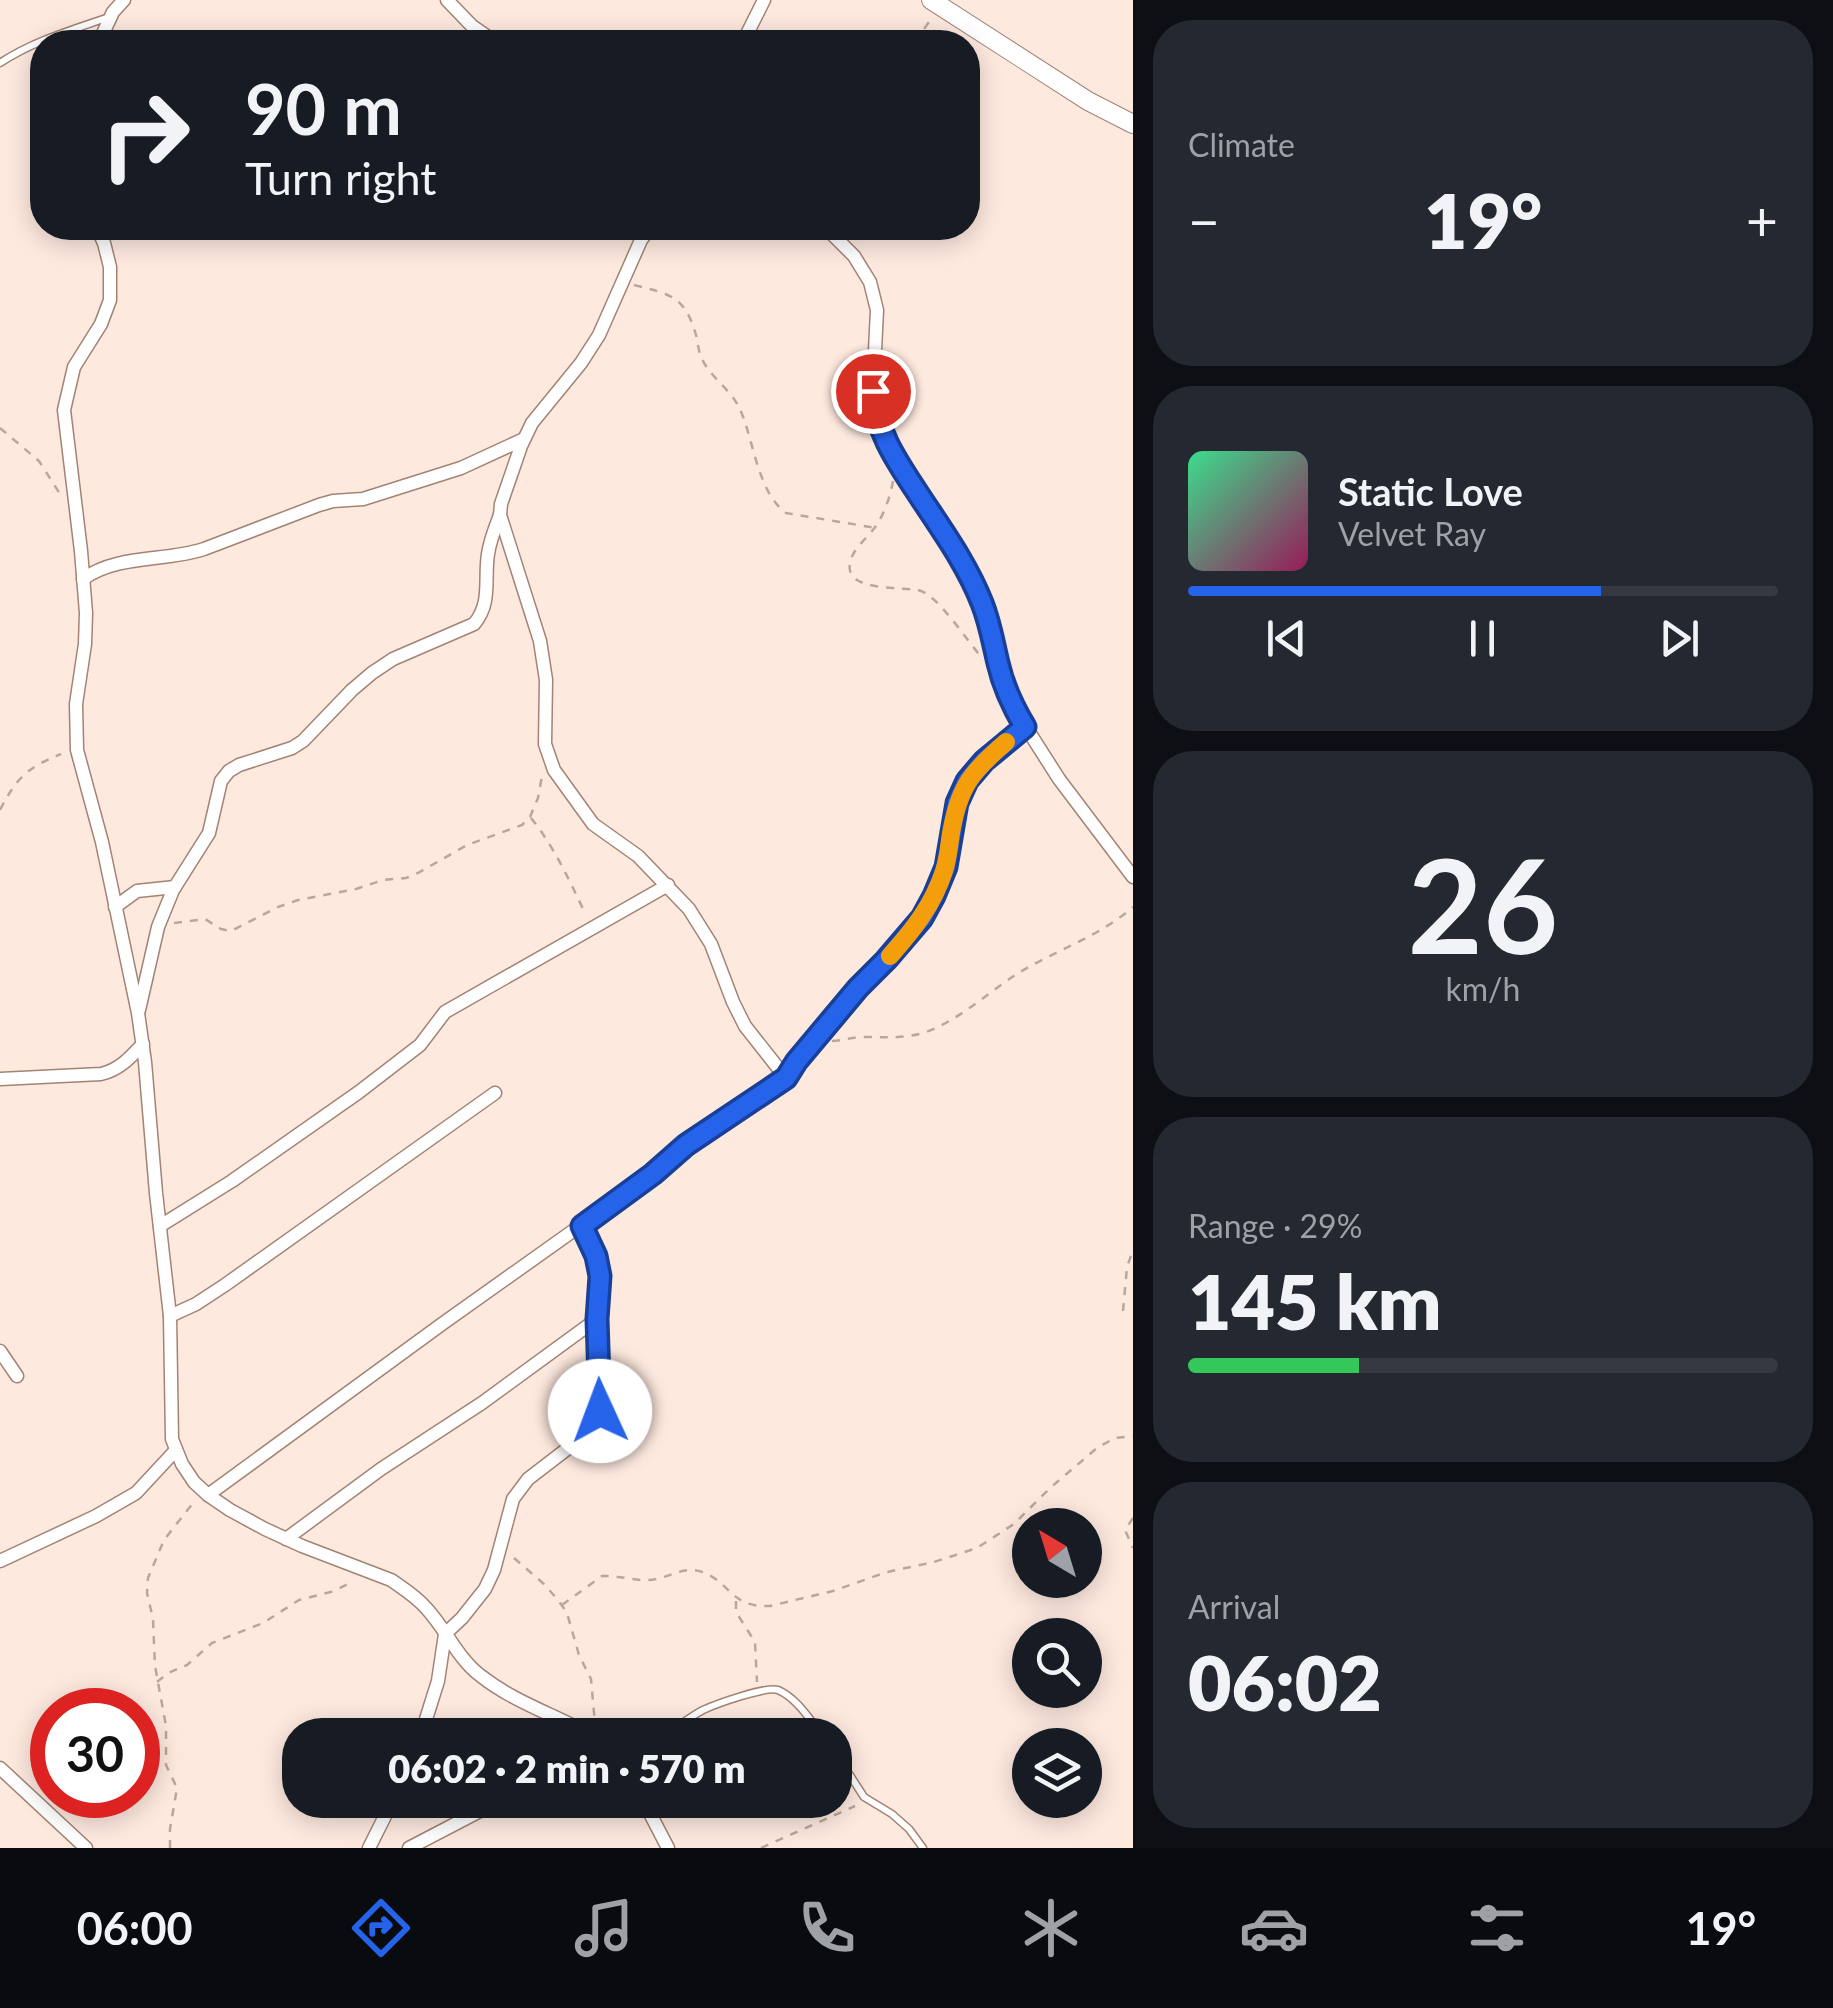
<!DOCTYPE html>
<meta charset="utf-8">
<style>
:root{--surface:#171b24;--page:#242831;--text:#f1f3f6;--muted:#9ea1a6;--line:#363941;--accent:#2563eb}
body{margin:0;font-family:Lato,sans-serif;background:var(--page);color:var(--text);height:100vh;display:flex;flex-direction:column;font-size:38px;white-space:nowrap}
*{box-sizing:border-box;margin:0}
p{font-size:32px;color:var(--muted)}
.icon{flex:none;width:55px;height:55px;fill:none;stroke:currentColor;stroke-width:2;stroke-linecap:round;stroke-linejoin:round}
.map{position:relative;flex:1;overflow:hidden}
.side{display:flex;flex-direction:column;gap:20px;padding:20px;background:#0d0f14;width:700px}
.side>*{flex:none}
.hud{position:absolute;left:30px;top:30px;width:950px;height:210px;border-radius:40px;box-shadow:0 5px 25px #0003;background:#171b24;color:var(--text);overflow:hidden}
.needle{width:65px;rotate:322deg}
.buttons{position:absolute;left:1012px;top:1508px;display:grid;gap:20px}
.buttons a{display:grid;place-items:center;width:90px;height:90px;border-radius:50%;background:var(--surface);box-shadow:0 5px 25px #0003;font-size:50px}
.speed{position:absolute;left:30px;top:1688px;display:flex;gap:20px;font-size:50px;font-weight:700;text-align:center}
.speed>*{display:grid;place-content:center;width:130px;height:130px;border-radius:50%;background:var(--surface);box-shadow:0 5px 25px #0003;line-height:1}
.speed .limit{border:15px solid #d22;background:#fff;color:#111}
.pin{position:absolute;display:grid;place-items:center;width:85px;height:85px;color:#fff;margin:-42px;border:5px solid #fff;border-radius:50%;box-shadow:0 2px 10px #0007}
.me{position:absolute;width:110px;margin:-55px;rotate:358deg;stroke-linejoin:round;filter:drop-shadow(0 0 8px #0008)}
.turn{display:flex;align-items:center;gap:35px;height:210px;padding:0 50px;font-size:45px}
.turn .icon{width:130px;height:130px;stroke-width:2.5}
.turn b{display:block;font-size:70px;line-height:85px}
.big{font-size:75px;font-weight:800;line-height:1.1}
.side .tile{flex:1;display:flex;flex-direction:column;justify-content:center;gap:15px;min-width:0;padding:0 35px;border-radius:40px;background:var(--page)}
.side .dial{align-items:center;gap:0}
.dial b{font-size:130px;line-height:1}
.song{display:flex;align-items:center;gap:30px}
.cover{width:120px;height:120px;border-radius:15px;background:linear-gradient(135deg,hsl(150 70% 55%),hsl(330 70% 35%))}
.played{height:10px;border-radius:5px;background:linear-gradient(90deg,var(--accent) 70%,var(--line) 70%)}
.keys{display:flex;justify-content:space-around;direction:ltr}
.heat{display:flex;justify-content:space-between;align-items:center;font-size:55px;direction:ltr}
.charge{height:15px;border-radius:8px;background:linear-gradient(90deg,#34c759 29%,var(--line) 0)}
.trip{position:absolute;left:282px;top:1718px;width:570px;height:100px;border-radius:40px;background:var(--surface);box-shadow:0 5px 25px #0003;font-weight:800;line-height:100px;text-align:center}
.menu{display:flex;height:160px;justify-content:space-around;align-items:center;background:#090b0e;color:var(--muted)}
.menu .icon{width:70px;height:70px}
.menu .selected{color:var(--accent)}
.menu b{font-size:45px;color:var(--text)}
main{display:flex;flex:1;min-height:0}
.map>svg:first-child{display:block}
.lines{fill:none;stroke-linecap:round;stroke-linejoin:round}
.service-casing{stroke:#a28374;stroke-width:9}
.minor-casing{stroke:#a28374;stroke-width:15}
.tertiary-casing{stroke:#a28374;stroke-width:20}
.path{stroke:#b9a79e;stroke-width:2.5;stroke-dasharray:8 8;stroke-linecap:butt}
.service{stroke:#fff;stroke-width:6}
.minor{stroke:#fff;stroke-width:12}
.tertiary{stroke:#fff;stroke-width:18}
.route-casing{stroke:#184099;stroke-width:25}
.route{stroke:#2563eb;stroke-width:18}
.slow{stroke:#f59e0b;stroke-width:18}
</style>
<main>
<div class="map">
<svg width="1133" height="1848" viewBox="0 0 1133 1848">
<rect width="100%" height="100%" fill="#fee9df"/>
<g class="lines">
<!-- service casing -->
<g class="service-casing">
<g id="service">
<path d="M 0,63 C 33,41 72,30 109,17"/>
<path d="M 663,1735 C 678,1728 689,1717 703,1710 C 716,1704 766,1686 778,1690 C 797,1698 810,1720 822,1735"/>
<path d="M 835,1752 L 864,1797 L 892,1814 L 909,1829 L 923,1848"/>
</g>
</g>
<!-- minor casing -->
<g class="minor-casing">
<g id="minor">
<path d="M 447,0 L 472,26 L 495,42"/>
<path d="M 99,42 L 113,12 L 124,0"/>
<path d="M 743,42 L 764,0"/>
<path d="M 97,228 L 104,243 L 110,267 L 110,300 L 101,324 L 74,367 L 64,410 L 81,551 L 86,613 L 85,644 L 76,704 L 77,750 L 102,842 L 138,1013 L 145,1062 L 156,1193 L 170,1316 L 172,1439 L 182,1464 L 194,1482 L 208,1495 L 230,1510 L 265,1529 L 302,1546 L 391,1580 C 404,1589 417,1597 427,1609 C 447,1631 458,1659 481,1676 C 514,1702 555,1715 591,1735"/>
<path d="M 650,228 L 641,240 L 599,335 L 581,363 L 532,423 L 521,446 L 501,504 L 500,515 L 540,641 L 546,680 L 545,744 L 554,770 L 593,824 L 638,856 L 689,909 L 711,944 L 733,1002 L 745,1026 L 786,1078"/>
<path d="M 826,228 L 854,256 L 870,282 L 877,310 L 873,391 L 874,411 L 889,449 L 965,568 L 982,601 L 994,639 L 998,664 L 1015,710 L 1059,779 L 1133,877"/>
<path d="M 83,579 C 118,554 165,562 204,549 L 319,505 L 333,501 L 363,499 L 461,468 L 524,439"/>
<path d="M 115,907 L 137,891 L 175,887"/>
<path d="M 139,1010 L 158,927 L 173,890 L 209,833 L 221,781 L 229,771 L 239,765 L 292,748 L 303,741 L 352,690 L 372,673 L 393,659 L 474,624 C 492,603 484,579 488,554 C 490,540 495,528 500,515"/>
<path d="M 0,1079 L 101,1074 C 119,1070 130,1058 143,1044"/>
<path d="M 160,1226 L 232,1181 L 359,1092 L 420,1045 L 445,1012 L 668,885"/>
<path d="M 170,1316 L 196,1304 L 225,1285 L 495,1093"/>
<path d="M 0,1351 L 17,1376"/>
<path d="M 208,1495 L 442,1324 L 653,1174 L 687,1145 L 786,1078 L 858,988 L 886,960 L 922,917 L 934,896 L 946,867 L 957,803 L 967,781 L 984,761 L 1025,727"/>
<path d="M 286,1539 L 381,1469 L 482,1403 L 597,1319"/>
<path d="M 0,1561 L 96,1516 L 136,1493 L 175,1451"/>
<path d="M 421,1735 L 438,1681 L 445,1634 L 462,1618 L 485,1589 L 494,1570 L 513,1499 L 528,1479 L 580,1439 L 594,1425 L 600,1411 L 597,1319 L 600,1277 L 596,1255 L 582,1226"/>
<path d="M 0,1768 L 86,1848"/>
<path d="M 643,1800 L 668,1848"/>
<path d="M 369,1848 L 393,1800"/>
<path d="M 409,1848 L 501,1800"/>
</g>
</g>
<!-- tertiary casing -->
<g class="tertiary-casing">
<path id="tertiary" d="M 931,0 L 1088,101 L 1133,124"/>
</g>
<!-- path -->
<g class="path">
<path d="M 915,42 L 931,19"/>
<path d="M 634,285 C 670,294 685,296 696,335 C 698,342 698,350 701,357 C 709,376 729,388 739,407 C 754,439 757,492 786,513 L 876,528"/>
<path d="M 0,428 L 39,461 L 60,494"/>
<path d="M 893,481 C 890,498 883,518 872,531 C 865,540 852,550 850,563 C 844,593 904,586 921,591 C 939,597 968,642 983,659"/>
<path d="M 0,810 C 17,777 27,768 61,754"/>
<path d="M 531,818 C 555,848 569,880 586,915"/>
<path d="M 174,923 L 205,919 L 221,929 L 231,931 L 278,907 L 298,900 L 356,889 L 383,880 L 406,878 L 418,873 L 467,845 L 522,825 L 530,817 L 538,798 L 542,776"/>
<path d="M 832,1041 C 842,1041 852,1037 862,1037 C 883,1037 902,1039 923,1033 C 959,1021 988,992 1020,972 C 1057,950 1100,936 1133,907"/>
<path d="M 1123,1311 L 1127,1267 L 1133,1250"/>
<path d="M 1133,1518 L 1125,1530 L 1133,1548"/>
<path d="M 514,1558 L 544,1584 L 558,1600 L 567,1613 L 579,1655 L 591,1679 L 595,1724"/>
<path d="M 736,1601 L 736,1612 L 755,1642 L 757,1682"/>
<path d="M 562,1605 L 602,1576 C 618,1575 633,1581 649,1580 C 668,1579 683,1565 702,1572 C 731,1582 730,1608 770,1606 L 833,1591 L 887,1572 L 934,1562 L 977,1548 L 1014,1524 L 1050,1488 L 1097,1448 L 1115,1438 L 1133,1436"/>
<path d="M 157,1682 L 168,1673 L 187,1665 L 212,1643 L 263,1623 L 299,1600 L 334,1591 L 352,1582"/>
<path d="M 170,1848 L 170,1829 L 177,1788 L 166,1765 L 166,1726 L 155,1666 L 153,1619 L 147,1593 L 148,1578 L 164,1540 L 193,1503"/>
<path d="M 761,1848 L 855,1806"/>
</g>
<!-- service -->
<use href="#service" class="service"/>
<!-- minor -->
<use href="#minor" class="minor"/>
<!-- tertiary -->
<use href="#tertiary" class="tertiary"/>
</g>
<g class="lines">
<!-- route casing -->
<g class="route-casing">
<path id="route" d="M 600,1411 L 597,1319 L 600,1276 L 596,1256 L 582,1226 L 653,1174 L 686,1145 L 786,1078 L 796,1062 L 858,988 L 886,960 L 922,918 L 934,896 L 946,867 L 957,803 L 967,781 L 984,761 L 1025,727 C 1013,707 1003,685 998,663 C 993,642 990,623 982,603 C 966,562 939,526 915,489 C 894,457 876,430 873,391"/>
</g>
<!-- route -->
<use href="#route" class="route"/>
<!-- slow -->
<path class="slow" d="M 890,956 C 913,930 933,905 944,871 C 948,859 949,846 951,833 C 959,787 971,772 1006,742"/>
</g>
</svg>
<div class="buttons">
<a><svg class="needle" viewBox="-14 -14 28 28"><path d="M0-13l5 13h-10z" fill="#e53935"/><path d="M0 13l5-13h-10z" fill="#9ea1a6"/></svg></a>
<a><svg class="icon" aria-label="search" viewBox="0 0 24 24"><circle cx="10" cy="10" r="6"/><path d="M15 15l6 6"/></svg></a>
<a><svg class="icon" aria-label="layers" viewBox="0 0 24 24"><path d="M12 4l9 5-9 5-9-5zM3 14l9 5 9-5"/></svg></a>
</div>
<div class="speed"><div class="limit">30</div></div>
<div class="pin" style="left:873px;top:391px;background:#d93025"><svg class="icon" aria-label="arrive" viewBox="0 0 24 24"><path d="M6 21V4h12l-3 4 3 4H6"/></svg></div>
<svg class="me" style="left:600px;top:1411px" viewBox="-20 -20 40 40"><circle r="19" fill="#fff"/><path d="M0-13L10 11 0 6-10 11z" fill="#2563eb"/></svg>
<div class="trip">06:02 · 2 min · 570 m</div>
<div class="hud">
<div class="turn"><svg class="icon" aria-label="right" viewBox="0 0 24 24"><path d="M7 20v-9h11M14 6l5 5-5 5"/></svg><div><b>90 m</b>Turn right</div></div>
</div>
</div>
<section class="side">
<div class="tile"><p>Climate</p>
<div class="heat"><a>−</a><b class="big">19°</b><a>+</a></div>
</div>
<div class="tile">
<div class="song"><i class="cover"></i><div><b>Static Love</b><p>Velvet Ray</p></div></div>
<div class="played"></div>
<div class="keys"><svg class="icon" aria-label="previous" viewBox="0 0 24 24"><path d="M18 5L8 12l10 7zM5 5v14"/></svg><svg class="icon" aria-label="pause" viewBox="0 0 24 24"><path d="M8 5v14M16 5v14"/></svg><svg class="icon" aria-label="next" viewBox="0 0 24 24"><path d="M6 5l10 7-10 7zM19 5v14"/></svg></div>
</div>
<div class="tile dial"><b>26</b><p>km/h</p></div>
<div class="tile"><p>Range · 29%</p><b class="big">145 km</b><div class="charge"></div></div>
<div class="tile"><p>Arrival</p><b class="big">06:02</b></div>
</section>
</main>
<nav class="menu">
<b>06:00</b>
<svg class="icon selected" aria-label="directions" viewBox="0 0 24 24"><path d="M12 3l9 9-9 9-9-9zM9 14v-3h6M13 9l2 2-2 2"/></svg>
<svg class="icon" aria-label="music" viewBox="0 0 24 24"><path d="M9 18V5l10-2v13"/><circle cx="6" cy="18" r="3"/><circle cx="16" cy="16" r="3"/></svg>
<svg class="icon" aria-label="phone" viewBox="0 0 24 24"><path d="M5 4h4l2 5-3 2q2 4 5 5l2-3 5 2v4C11 20 4 13 5 4z"/></svg>
<svg class="icon" aria-label="climate" viewBox="0 0 24 24"><path d="M12 3v18M4 7l16 10M4 17L20 7"/></svg>
<svg class="icon" aria-label="car" viewBox="0 0 24 24"><path d="M5 17H2v-5l4-1 3-4h7l3 4 3 1v5h-3M9 17h6M6 11h13"/><circle cx="7" cy="17" r="2"/><circle cx="17" cy="17" r="2"/></svg>
<svg class="icon" aria-label="filters" viewBox="0 0 24 24"><path d="M4 7h16M4 17h16"/><circle cx="9" cy="7" r="2"/><circle cx="15" cy="17" r="2"/></svg>
<b>19°</b>
</nav>
